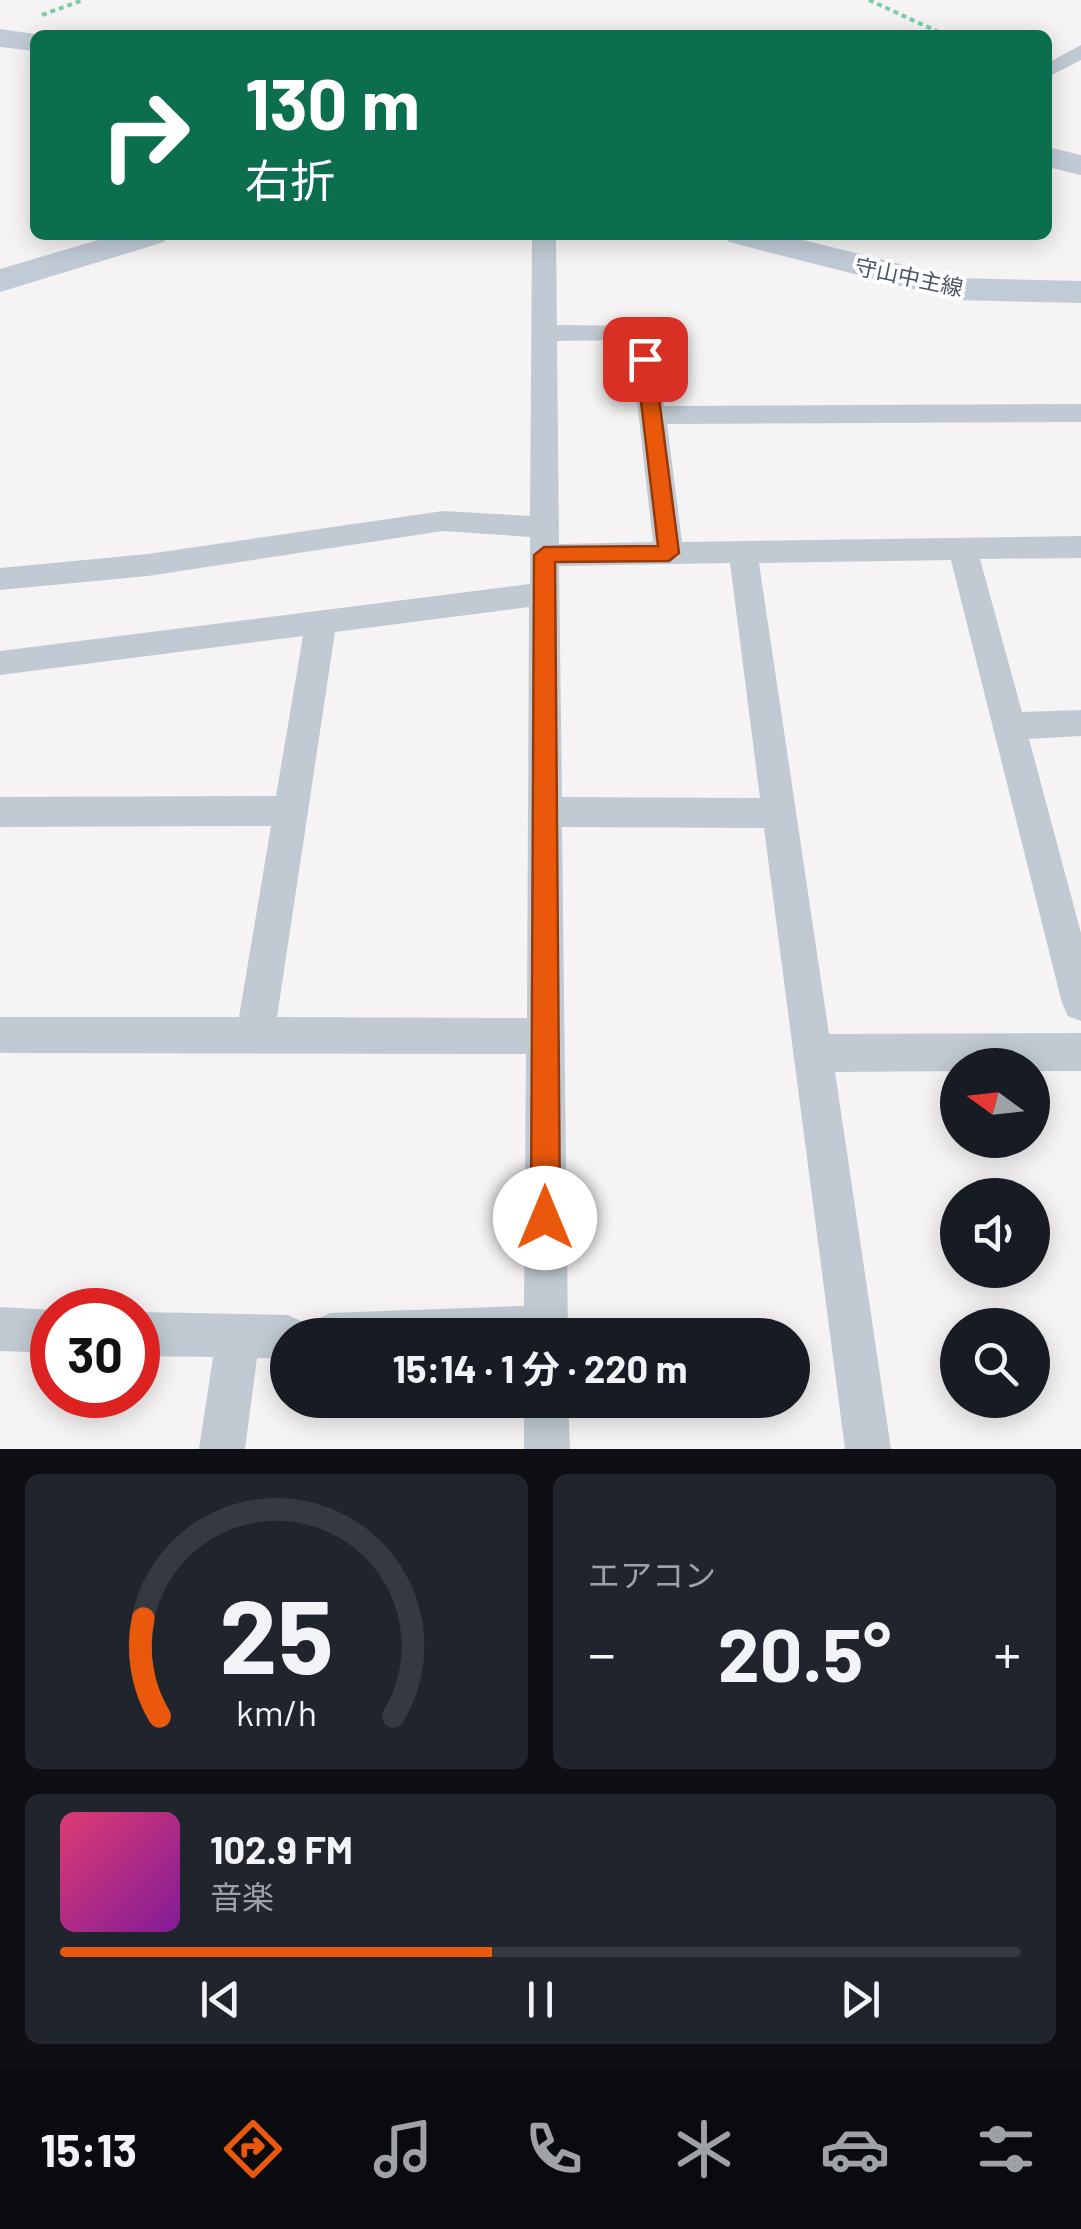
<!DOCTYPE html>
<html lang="ja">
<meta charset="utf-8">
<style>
:root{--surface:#171b24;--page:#20242c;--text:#f1f3f6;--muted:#9ea1a6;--line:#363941;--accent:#ea580c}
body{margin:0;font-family:Barlow,"Noto Sans JP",sans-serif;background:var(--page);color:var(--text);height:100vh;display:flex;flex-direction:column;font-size:38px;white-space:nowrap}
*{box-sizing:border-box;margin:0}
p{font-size:32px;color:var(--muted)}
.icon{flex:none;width:55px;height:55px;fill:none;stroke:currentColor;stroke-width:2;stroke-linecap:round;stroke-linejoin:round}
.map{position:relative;height:1449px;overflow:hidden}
.panel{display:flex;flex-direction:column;gap:25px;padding:25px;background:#0d0f14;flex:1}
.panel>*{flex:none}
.guide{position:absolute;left:30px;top:30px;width:1022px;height:210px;border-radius:15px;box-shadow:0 5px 25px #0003;background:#0b6e4f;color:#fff;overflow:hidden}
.needle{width:65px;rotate:285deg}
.tools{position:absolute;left:940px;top:1048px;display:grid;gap:20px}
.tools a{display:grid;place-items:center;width:110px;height:110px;border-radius:50%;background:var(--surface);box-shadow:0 5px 25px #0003;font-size:50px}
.speed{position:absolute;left:30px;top:1288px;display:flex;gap:20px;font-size:50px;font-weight:700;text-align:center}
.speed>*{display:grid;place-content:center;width:130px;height:130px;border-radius:50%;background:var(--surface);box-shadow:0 5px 25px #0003;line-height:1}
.speed .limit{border:15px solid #d22;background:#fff;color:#111}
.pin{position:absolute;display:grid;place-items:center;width:85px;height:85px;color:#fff;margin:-42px;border-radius:20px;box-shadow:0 5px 15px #0006}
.me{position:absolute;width:110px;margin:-55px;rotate:0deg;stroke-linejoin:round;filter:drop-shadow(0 0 8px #0008)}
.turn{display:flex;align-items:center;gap:35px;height:210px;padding:0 50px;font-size:45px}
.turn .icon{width:130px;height:130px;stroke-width:2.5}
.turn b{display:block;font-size:70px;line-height:85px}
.big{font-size:75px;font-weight:700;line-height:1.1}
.panel .card{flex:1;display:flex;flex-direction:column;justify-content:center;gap:15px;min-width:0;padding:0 35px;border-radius:15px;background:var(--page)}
.panel .dial{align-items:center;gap:0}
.dial svg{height:260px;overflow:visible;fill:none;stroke:var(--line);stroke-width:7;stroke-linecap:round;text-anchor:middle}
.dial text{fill:var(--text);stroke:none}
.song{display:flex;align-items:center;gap:30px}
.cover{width:120px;height:120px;border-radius:15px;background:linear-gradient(135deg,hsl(340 70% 55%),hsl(290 70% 35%))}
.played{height:10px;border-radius:5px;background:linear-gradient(90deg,var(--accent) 45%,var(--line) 45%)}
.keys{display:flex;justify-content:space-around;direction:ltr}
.heat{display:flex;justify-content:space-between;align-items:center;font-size:55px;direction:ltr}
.panel .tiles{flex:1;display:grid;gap:25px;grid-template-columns:1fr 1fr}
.card:last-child{grid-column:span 2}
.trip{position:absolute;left:270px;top:1318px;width:540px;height:100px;border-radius:50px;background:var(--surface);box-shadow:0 5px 25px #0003;font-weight:700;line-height:100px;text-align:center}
.tab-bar{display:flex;height:160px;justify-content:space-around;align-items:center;background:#090b0e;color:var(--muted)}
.tab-bar .icon{width:70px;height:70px}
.tab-bar .on{color:var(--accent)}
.tab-bar b{font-size:45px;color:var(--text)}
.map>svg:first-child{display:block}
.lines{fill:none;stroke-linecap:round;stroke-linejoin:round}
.path{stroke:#7ad0a6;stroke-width:4;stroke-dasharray:5 4;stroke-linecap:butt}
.minor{fill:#c1cad2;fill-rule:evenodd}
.secondary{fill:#c1cbd6;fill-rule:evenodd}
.route{fill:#ea580c;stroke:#983908;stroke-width:2.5}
.labels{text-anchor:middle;stroke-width:8;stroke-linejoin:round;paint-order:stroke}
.far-street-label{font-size:22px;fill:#4a5661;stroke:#fff}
</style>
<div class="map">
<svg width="1081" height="1449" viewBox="0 0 1081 1449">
<rect width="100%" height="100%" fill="#f5f3f3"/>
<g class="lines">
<!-- path -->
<g class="path">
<path d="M 869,0 L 945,35"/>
<path d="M 42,15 L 83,0"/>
</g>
<!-- minor -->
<g class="minor">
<path d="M 1081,45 L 1081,60 L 1048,77 L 1048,63 Z"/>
<path d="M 532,235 L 556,235 L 557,325 L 651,326 L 664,406 L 1081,404 L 1081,422 L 667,424 L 682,542 L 1081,536 L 1081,558 L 980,559 L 1022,712 L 1081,710 L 1081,736 L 1029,739 L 1081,933 L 1081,1021 L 1068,1016 L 1062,1003 L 951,560 L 759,563 L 829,1034 L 1081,1033 L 1081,1071 L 1032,1071 L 1032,1065 L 958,1065 L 958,1071 L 835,1072 L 891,1449 L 845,1449 L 764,828 L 562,827 L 568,1335 L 288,1335 L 288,1359 L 257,1358 L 245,1449 L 199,1449 L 213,1357 L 138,1356 L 138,1312 L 288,1315 L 303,1322 L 309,1334 L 315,1320 L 330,1313 L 524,1306 L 526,1054 L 0,1053 L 0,1017 L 239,1017 L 271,826 L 0,827 L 0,797 L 276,796 L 303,636 L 0,675 L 0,651 L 530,584 L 530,537 L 443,531 L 148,576 L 0,590 L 0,568 L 148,554 L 443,511 L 530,516 ZM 630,340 L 653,542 L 559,544 L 557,341 ZM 730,563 L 760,798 L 562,797 L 559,566 ZM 529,607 L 527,1018 L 277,1017 L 335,632 Z"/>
<path d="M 0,1307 L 54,1310 L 52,1353 L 0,1351 Z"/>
<path d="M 524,1400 L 568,1400 L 570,1449 L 524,1449 Z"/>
</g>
<!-- secondary -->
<g class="secondary">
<path d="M 0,29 L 42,35 L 35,35 L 35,51 L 0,47 Z"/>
<path d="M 1048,147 L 1081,155 L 1081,175 L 1048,167 Z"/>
<path d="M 115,235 L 169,235 L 164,242 L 0,292 L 0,269 Z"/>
<path d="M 724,235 L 783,235 L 956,278 L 1081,281 L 1081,303 L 956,300 L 729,242 Z"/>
</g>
</g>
<!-- route -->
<path class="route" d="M 645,353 L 654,359 L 679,553 L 669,561 L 555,562 L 560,1218 L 556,1228 L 545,1233 L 535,1228 L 531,1218 L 534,555 L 544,547 L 658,546 L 636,359 Z"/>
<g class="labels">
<!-- far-street labels -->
<g class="far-street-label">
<text transform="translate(909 277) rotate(12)" y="8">守山中主線</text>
</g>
</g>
</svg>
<div class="tools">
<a><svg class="needle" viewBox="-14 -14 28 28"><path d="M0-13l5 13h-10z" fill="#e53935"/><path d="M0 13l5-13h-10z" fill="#9ea1a6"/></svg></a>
<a><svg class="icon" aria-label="sound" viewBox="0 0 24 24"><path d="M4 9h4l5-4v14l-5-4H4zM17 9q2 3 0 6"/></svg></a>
<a><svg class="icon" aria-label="search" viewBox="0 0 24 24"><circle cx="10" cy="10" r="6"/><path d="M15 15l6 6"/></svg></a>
</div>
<div class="speed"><div class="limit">30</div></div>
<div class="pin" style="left:645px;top:359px;background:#d93025"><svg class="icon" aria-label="arrive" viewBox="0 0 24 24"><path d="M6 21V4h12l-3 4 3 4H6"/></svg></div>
<svg class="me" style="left:545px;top:1218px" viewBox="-20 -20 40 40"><circle r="19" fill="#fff"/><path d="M0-13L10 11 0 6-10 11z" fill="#ea580c"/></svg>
<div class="trip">15:14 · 1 分 · 220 m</div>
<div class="guide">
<div class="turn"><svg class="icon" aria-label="right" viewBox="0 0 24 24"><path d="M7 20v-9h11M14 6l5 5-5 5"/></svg><div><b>130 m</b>右折</div></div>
</div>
</div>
<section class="panel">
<div class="tiles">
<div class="card dial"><svg viewBox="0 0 100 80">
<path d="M14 69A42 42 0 1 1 86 69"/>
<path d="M14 69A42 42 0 0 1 9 39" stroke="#ea580c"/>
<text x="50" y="56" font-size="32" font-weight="700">25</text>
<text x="50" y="72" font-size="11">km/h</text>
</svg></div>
<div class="card"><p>エアコン</p>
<div class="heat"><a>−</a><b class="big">20.5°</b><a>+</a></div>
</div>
<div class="card">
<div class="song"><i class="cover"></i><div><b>102.9 FM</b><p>音楽</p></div></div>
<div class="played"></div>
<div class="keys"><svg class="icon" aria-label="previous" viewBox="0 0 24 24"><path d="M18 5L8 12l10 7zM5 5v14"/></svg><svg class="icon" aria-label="pause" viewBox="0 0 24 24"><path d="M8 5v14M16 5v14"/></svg><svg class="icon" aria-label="next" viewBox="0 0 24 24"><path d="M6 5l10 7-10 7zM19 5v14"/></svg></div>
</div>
</div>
</section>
<nav class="tab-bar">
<b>15:13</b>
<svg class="icon on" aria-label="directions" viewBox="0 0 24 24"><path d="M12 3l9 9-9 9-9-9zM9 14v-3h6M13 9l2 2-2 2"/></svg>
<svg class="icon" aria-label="music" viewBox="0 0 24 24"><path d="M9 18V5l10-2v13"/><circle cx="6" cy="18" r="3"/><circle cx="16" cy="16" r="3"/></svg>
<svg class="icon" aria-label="phone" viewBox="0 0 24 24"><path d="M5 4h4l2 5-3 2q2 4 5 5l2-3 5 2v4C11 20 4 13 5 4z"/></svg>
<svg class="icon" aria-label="climate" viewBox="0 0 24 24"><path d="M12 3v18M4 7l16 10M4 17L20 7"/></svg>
<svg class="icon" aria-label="car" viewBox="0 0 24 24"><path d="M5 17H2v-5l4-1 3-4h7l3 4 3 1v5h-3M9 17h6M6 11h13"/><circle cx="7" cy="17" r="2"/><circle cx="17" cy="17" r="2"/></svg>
<svg class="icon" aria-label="filters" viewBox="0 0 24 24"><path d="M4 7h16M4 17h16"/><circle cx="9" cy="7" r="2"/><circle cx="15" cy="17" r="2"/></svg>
</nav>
